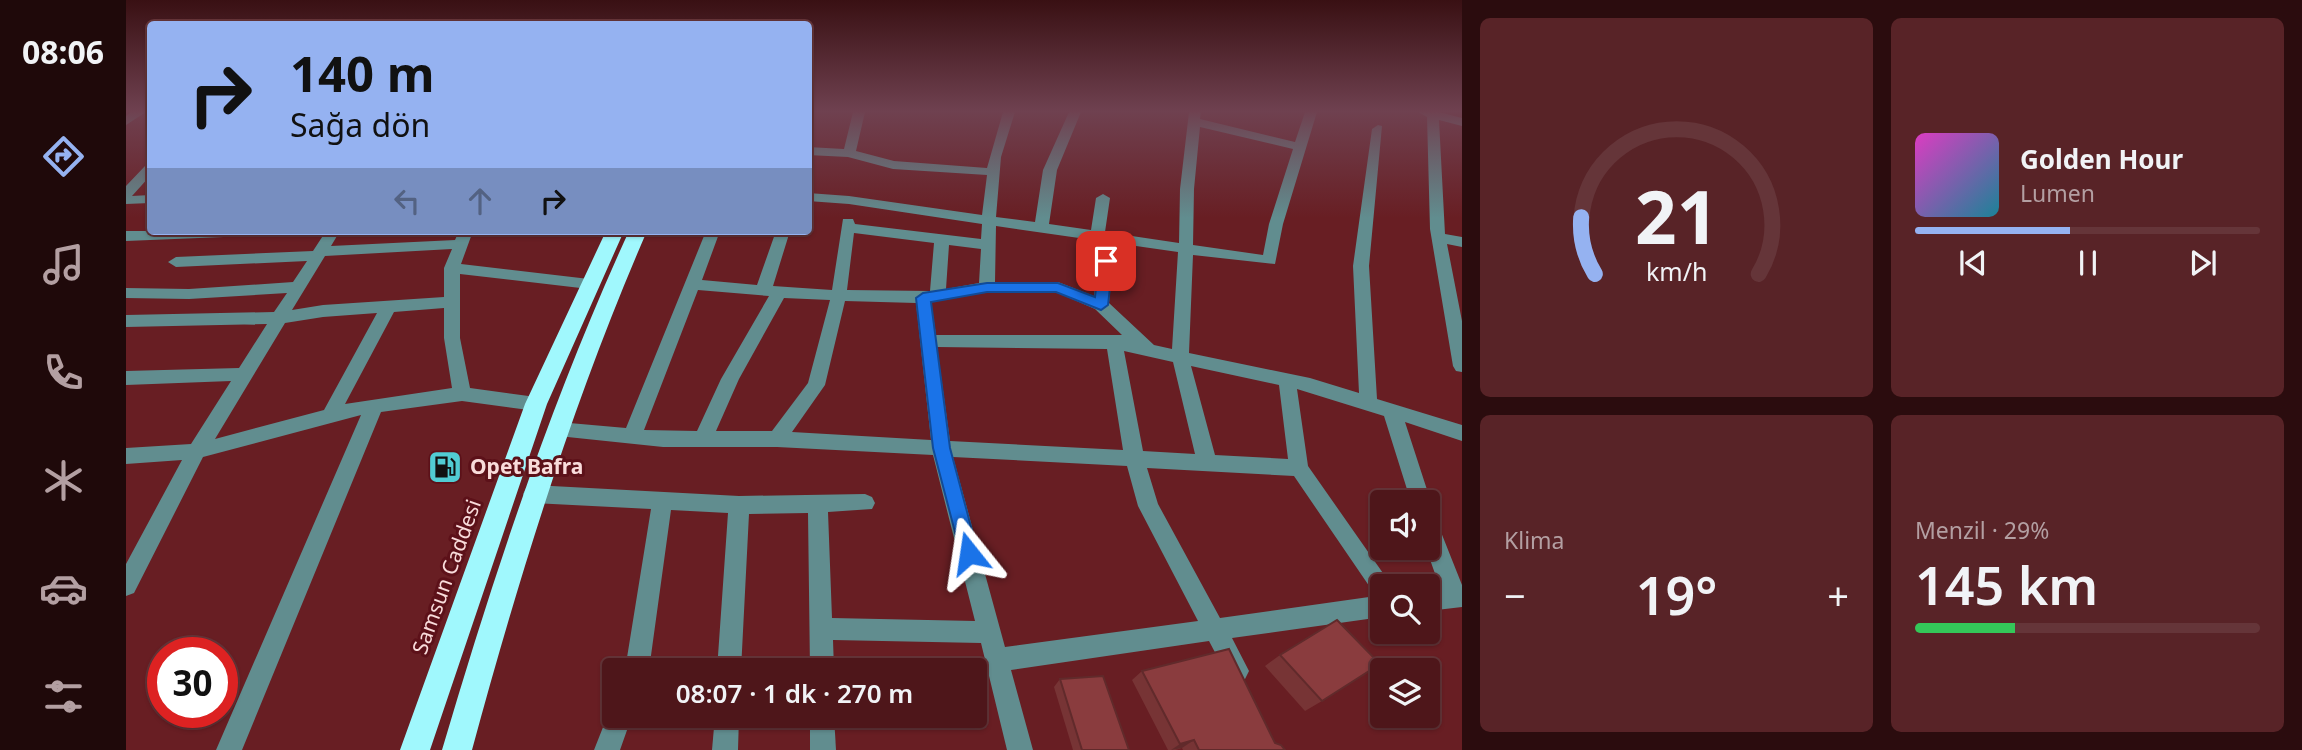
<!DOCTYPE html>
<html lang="tr">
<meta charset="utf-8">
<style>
:root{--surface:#4e161a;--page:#582327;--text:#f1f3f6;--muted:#b39fa2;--line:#653539;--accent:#95b2f1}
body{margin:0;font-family:"Noto Sans",sans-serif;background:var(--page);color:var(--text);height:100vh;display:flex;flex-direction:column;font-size:26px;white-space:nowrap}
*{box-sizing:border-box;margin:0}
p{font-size:23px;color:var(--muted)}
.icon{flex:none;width:38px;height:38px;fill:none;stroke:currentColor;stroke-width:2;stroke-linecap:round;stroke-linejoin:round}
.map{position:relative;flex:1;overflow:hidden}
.panel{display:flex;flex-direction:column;gap:18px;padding:18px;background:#2b0c0e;width:840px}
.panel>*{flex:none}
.top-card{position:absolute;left:21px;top:21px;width:665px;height:214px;border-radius:7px;box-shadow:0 2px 5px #0004,0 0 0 2px var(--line);background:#95b2f1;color:#111;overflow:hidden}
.fabs{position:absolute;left:1244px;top:490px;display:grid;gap:14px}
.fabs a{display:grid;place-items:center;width:70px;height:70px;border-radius:7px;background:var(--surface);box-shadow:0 2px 5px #0004,0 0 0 2px var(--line);font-size:35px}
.speed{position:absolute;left:21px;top:637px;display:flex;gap:14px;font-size:35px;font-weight:700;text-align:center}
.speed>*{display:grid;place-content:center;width:91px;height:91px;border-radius:50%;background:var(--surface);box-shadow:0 2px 5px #0004,0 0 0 2px var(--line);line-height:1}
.speed .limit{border:10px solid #d22;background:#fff;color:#111}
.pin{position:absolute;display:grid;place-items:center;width:60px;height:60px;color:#fff;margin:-30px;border-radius:14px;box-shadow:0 4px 10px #0006}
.me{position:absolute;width:77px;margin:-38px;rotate:345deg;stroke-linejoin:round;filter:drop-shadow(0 0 5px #0008)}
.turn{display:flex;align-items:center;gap:24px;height:147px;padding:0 28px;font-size:32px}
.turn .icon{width:91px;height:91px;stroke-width:2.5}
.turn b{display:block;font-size:49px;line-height:60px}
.lanes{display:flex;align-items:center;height:66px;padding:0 28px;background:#0003;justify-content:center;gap:35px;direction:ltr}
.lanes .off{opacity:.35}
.big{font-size:52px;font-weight:600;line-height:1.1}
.panel .card{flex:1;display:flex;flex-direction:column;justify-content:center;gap:10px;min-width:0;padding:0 24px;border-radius:10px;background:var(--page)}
.panel .dial{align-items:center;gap:0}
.dial svg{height:182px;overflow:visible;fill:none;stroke:var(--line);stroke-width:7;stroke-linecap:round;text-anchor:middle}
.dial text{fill:var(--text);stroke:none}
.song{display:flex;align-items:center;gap:21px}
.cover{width:84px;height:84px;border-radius:10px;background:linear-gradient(135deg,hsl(310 70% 55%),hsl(190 70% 35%))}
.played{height:7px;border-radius:4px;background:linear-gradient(90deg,var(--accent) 45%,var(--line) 45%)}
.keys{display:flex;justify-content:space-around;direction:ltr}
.heat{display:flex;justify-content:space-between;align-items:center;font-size:38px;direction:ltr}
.charge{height:10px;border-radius:5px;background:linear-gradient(90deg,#34c759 29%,var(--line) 0)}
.panel .tiles{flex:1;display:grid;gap:18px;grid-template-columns:repeat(2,1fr)}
.trip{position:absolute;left:476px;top:658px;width:385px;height:70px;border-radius:7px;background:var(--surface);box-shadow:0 2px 5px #0004,0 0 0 2px var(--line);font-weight:600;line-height:70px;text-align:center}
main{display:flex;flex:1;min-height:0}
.menu{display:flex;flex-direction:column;width:126px;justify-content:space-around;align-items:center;background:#1f090a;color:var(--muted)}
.menu .icon{width:49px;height:49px}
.menu .on{color:var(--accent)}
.menu b{font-size:32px;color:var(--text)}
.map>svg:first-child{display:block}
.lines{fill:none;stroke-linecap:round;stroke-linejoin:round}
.minor{fill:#618d8f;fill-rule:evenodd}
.highway{fill:#a0f8fd;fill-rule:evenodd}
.wall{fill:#773435}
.shaded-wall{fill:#612a2b}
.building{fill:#8a3c3e;stroke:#612a2b;stroke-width:2}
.route{fill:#1a73e8;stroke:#114b97;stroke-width:2}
.labels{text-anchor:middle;stroke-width:6;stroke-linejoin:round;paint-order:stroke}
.poi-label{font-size:21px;font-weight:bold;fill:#f9dcdb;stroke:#5c1119;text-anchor:start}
.street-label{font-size:21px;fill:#f9dcdb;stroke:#5c1119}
</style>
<main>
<nav class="menu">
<b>08:06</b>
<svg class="icon on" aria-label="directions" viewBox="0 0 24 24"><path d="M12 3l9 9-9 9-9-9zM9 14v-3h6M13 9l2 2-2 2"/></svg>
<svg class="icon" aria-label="music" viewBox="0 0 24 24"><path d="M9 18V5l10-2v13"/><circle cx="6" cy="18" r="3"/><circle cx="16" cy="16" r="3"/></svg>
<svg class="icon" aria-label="phone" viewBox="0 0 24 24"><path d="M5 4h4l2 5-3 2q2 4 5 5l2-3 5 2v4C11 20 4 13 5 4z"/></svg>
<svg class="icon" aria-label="climate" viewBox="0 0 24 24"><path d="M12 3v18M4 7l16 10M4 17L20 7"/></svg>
<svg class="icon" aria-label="car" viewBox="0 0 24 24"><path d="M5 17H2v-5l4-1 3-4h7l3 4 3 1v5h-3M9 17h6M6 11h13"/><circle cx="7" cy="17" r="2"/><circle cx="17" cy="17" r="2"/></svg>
<svg class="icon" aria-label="filters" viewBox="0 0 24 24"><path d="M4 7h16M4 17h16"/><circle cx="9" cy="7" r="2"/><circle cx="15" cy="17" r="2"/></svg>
</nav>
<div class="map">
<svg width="1336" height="750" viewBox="0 0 1336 750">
<rect width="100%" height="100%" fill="#681e23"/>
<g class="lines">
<!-- minor -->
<g class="minor">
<path d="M 5,112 L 20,112 L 0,125 L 0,116 Z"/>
<path d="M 727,112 L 739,112 L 730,151 L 768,161 L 861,168 L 877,112 L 889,112 L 875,157 L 870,217 L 909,222 L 917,170 L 943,112 L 955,112 L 931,170 L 923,224 L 965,230 L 970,198 L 977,194 L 984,198 L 979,232 L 1053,243 L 1054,189 L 1063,112 L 1075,112 L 1074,119 L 1169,142 L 1179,112 L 1191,112 L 1157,224 L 1149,264 L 1067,255 L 1063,353 L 1184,378 L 1233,393 L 1227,266 L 1246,129 L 1252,125 L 1256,126 L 1243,266 L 1251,399 L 1336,425 L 1336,441 L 1279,422 L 1305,502 L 1302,508 L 1302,502 L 1285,502 L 1258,416 L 1171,389 L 1182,466 L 1266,586 L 1256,586 L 1256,617 L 1106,638 L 1123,671 L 1119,679 L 1111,683 L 1103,679 L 1083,641 L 885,670 L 907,750 L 881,750 L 855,643 L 707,640 L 708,670 L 684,670 L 682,513 L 623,514 L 615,670 L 591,670 L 602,513 L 545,510 L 523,670 L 499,670 L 525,509 L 407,503 L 400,500 L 397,494 L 400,488 L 407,485 L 613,496 L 739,494 L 746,497 L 749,503 L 746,509 L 702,512 L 706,618 L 849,621 L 807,455 L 651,447 L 537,447 L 432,436 L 425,434 L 423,429 L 425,424 L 432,422 L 500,428 L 580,231 L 594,231 L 576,280 L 631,285 L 650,231 L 664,231 L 647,286 L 706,290 L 717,219 L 727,219 L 729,224 L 855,239 L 856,224 L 723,204 L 682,201 L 682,193 L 723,196 L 856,215 L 861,175 L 767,169 L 722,157 L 682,155 L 682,147 L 718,149 ZM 1074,127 L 1167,149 L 1143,224 L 1137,255 L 1067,245 L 1068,189 ZM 870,226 L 974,241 L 968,296 L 932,282 L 869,282 ZM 728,233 L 808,243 L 804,291 L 721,290 ZM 989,243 L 1052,252 L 1046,349 L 1028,345 L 983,303 ZM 823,245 L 855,249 L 853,283 L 820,289 ZM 572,290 L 643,296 L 595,379 L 571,431 L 518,430 ZM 861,292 L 930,292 L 969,309 L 996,335 L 810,335 L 805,302 ZM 658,298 L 704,300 L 682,383 L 646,431 L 590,431 L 613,379 ZM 719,301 L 790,303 L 805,440 L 666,432 L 699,385 ZM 811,347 L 981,349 L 997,450 L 824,441 ZM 998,351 L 1047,362 L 1069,454 L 1017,451 ZM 1065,366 L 1153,385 L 1162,459 L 1089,455 ZM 827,457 L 1001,466 L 1012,506 L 1072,621 L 879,647 ZM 1021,468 L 1168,476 L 1250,596 L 1094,618 L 1032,504 Z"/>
<path d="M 1292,112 L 1313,112 L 1336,118 L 1336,126 L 1313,120 L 1319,234 L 1336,237 L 1336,247 L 1321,244 L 1336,321 L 1336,372 L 1330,371 L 1327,366 L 1304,229 L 1301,117 Z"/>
<path d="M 24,165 L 24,176 L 6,196 L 24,195 L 24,203 L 0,204 L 0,186 L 19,166 Z"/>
<path d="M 0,231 L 129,231 L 122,236 L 0,241 Z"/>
<path d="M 200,231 L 214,231 L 205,246 L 329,240 L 333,231 L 347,231 L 335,264 L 463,279 L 471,284 L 463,289 L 334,274 L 334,338 L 344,388 L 410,397 L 416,399 L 419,404 L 416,409 L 410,411 L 336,401 L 255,412 L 116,750 L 90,750 L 235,415 L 77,457 L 8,593 L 0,596 L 0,564 L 56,460 L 0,464 L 0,448 L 65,444 L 105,381 L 0,385 L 0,371 L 113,368 L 141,324 L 0,327 L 0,315 L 148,312 L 161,293 L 63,299 L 0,298 L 0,288 L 63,289 L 167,282 L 181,261 L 50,267 L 42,262 L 50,257 L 187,251 ZM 326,249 L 318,268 L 318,297 L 197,305 L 166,310 L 199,256 ZM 318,308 L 318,338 L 326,388 L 219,404 L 268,312 ZM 251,313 L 198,410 L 89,439 L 159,323 L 197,317 Z"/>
<path d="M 1302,514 L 1309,517 L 1336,585 L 1336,607 L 1302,611 L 1302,589 L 1314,588 L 1300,548 Z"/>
<path d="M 488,706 L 488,716 L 506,716 L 494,750 L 468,750 L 485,707 Z"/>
<path d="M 589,716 L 613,716 L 612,750 L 586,750 Z"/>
<path d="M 684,716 L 708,716 L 710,750 L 684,750 Z"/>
</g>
<!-- highway -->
<g class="highway">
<path d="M 480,231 L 498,231 L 421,404 L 304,750 L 274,750 L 399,404 Z"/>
<path d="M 503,231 L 521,231 C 448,399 394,573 346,750 L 316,750 C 368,573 426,399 503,231 Z"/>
</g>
</g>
<!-- wall -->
<g class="wall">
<path d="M 1154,655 L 1196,701 L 1179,711 L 1139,666 Z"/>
<path d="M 1016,671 L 1149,743 L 1159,750 L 1057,750 L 1056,748 L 1049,750 L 1042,750 L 1006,680 Z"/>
<path d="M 934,679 L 1003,750 L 947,750 L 928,687 Z"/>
</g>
<!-- shaded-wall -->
<path class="shaded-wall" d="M 1068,740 L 1056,748 L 1045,750 L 1054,744 Z"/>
<!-- building -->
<g class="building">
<path d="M 1211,620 L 1254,664 L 1196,701 L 1154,655 Z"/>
<path d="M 1103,649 L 1149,743 L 1155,745 L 1159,750 L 1073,750 L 1068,740 L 1054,744 L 1016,671 Z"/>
<path d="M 977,676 L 1003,750 L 956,750 L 934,679 Z"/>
</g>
<!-- sky -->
<linearGradient id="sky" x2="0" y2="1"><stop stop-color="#391013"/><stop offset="0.51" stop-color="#6f4150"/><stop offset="1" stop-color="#6f4150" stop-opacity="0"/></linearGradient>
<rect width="1336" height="218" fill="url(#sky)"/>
<!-- route -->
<path class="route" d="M 980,256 L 987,261 L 982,305 L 975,310 L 930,292 L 861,292 L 805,302 L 824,448 L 852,553 L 850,559 L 843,562 L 836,559 L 807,448 L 790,298 L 797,293 L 861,283 L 932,283 L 969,297 L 973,261 Z"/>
<!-- icons -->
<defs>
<g id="fuel-square" transform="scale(1.75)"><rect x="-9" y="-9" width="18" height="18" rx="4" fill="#51ccd3" stroke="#5c1119"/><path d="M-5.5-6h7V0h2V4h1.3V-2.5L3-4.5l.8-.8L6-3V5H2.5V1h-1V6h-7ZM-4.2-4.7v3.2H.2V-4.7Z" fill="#111"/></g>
</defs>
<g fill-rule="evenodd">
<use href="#fuel-square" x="319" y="467"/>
</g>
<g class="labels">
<!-- poi labels -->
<g class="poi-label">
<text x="344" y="474">Opet Bafra</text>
</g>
<!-- street labels -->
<g class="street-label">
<text transform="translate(321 577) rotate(-70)" y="7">Samsun Caddesi</text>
</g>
</g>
</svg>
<div class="fabs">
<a><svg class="icon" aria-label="sound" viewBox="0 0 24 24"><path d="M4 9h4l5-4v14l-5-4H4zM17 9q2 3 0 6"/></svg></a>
<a><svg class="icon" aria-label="search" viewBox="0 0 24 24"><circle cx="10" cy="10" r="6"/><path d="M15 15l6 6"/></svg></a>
<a><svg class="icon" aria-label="layers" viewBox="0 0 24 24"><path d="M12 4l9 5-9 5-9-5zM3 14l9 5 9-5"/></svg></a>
</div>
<div class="speed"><div class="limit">30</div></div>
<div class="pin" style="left:980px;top:261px;background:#d93025"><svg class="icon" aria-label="arrive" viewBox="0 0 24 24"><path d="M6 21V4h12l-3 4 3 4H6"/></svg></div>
<svg class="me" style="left:843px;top:553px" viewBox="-20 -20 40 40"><path d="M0-17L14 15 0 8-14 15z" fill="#1a73e8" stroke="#fff" stroke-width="4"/></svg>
<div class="trip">08:07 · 1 dk · 270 m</div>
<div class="top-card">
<div class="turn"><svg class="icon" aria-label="right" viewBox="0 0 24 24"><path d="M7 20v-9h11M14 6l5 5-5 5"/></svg><div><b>140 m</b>Sağa dön</div></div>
<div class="lanes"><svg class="icon off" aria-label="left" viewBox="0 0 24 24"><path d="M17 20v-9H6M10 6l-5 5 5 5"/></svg><svg class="icon off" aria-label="ahead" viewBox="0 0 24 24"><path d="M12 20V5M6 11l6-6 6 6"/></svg><svg class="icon" aria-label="right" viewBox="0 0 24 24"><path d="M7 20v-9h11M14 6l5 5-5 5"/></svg></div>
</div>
</div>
<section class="panel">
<div class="tiles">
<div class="card dial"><svg viewBox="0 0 100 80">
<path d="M14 69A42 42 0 1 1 86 69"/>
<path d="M14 69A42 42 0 0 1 8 44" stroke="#95b2f1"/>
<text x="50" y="56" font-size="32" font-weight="700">21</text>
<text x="50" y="72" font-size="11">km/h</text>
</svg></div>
<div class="card">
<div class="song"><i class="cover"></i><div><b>Golden Hour</b><p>Lumen</p></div></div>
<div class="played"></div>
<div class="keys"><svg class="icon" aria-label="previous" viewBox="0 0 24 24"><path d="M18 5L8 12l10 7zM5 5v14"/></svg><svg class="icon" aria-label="pause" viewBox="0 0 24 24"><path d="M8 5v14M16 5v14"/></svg><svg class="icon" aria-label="next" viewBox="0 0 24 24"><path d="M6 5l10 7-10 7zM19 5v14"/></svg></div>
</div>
<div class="card"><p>Klima</p>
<div class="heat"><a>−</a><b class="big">19°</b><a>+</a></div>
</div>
<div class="card"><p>Menzil · 29%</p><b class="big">145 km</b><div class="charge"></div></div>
</div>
</section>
</main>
